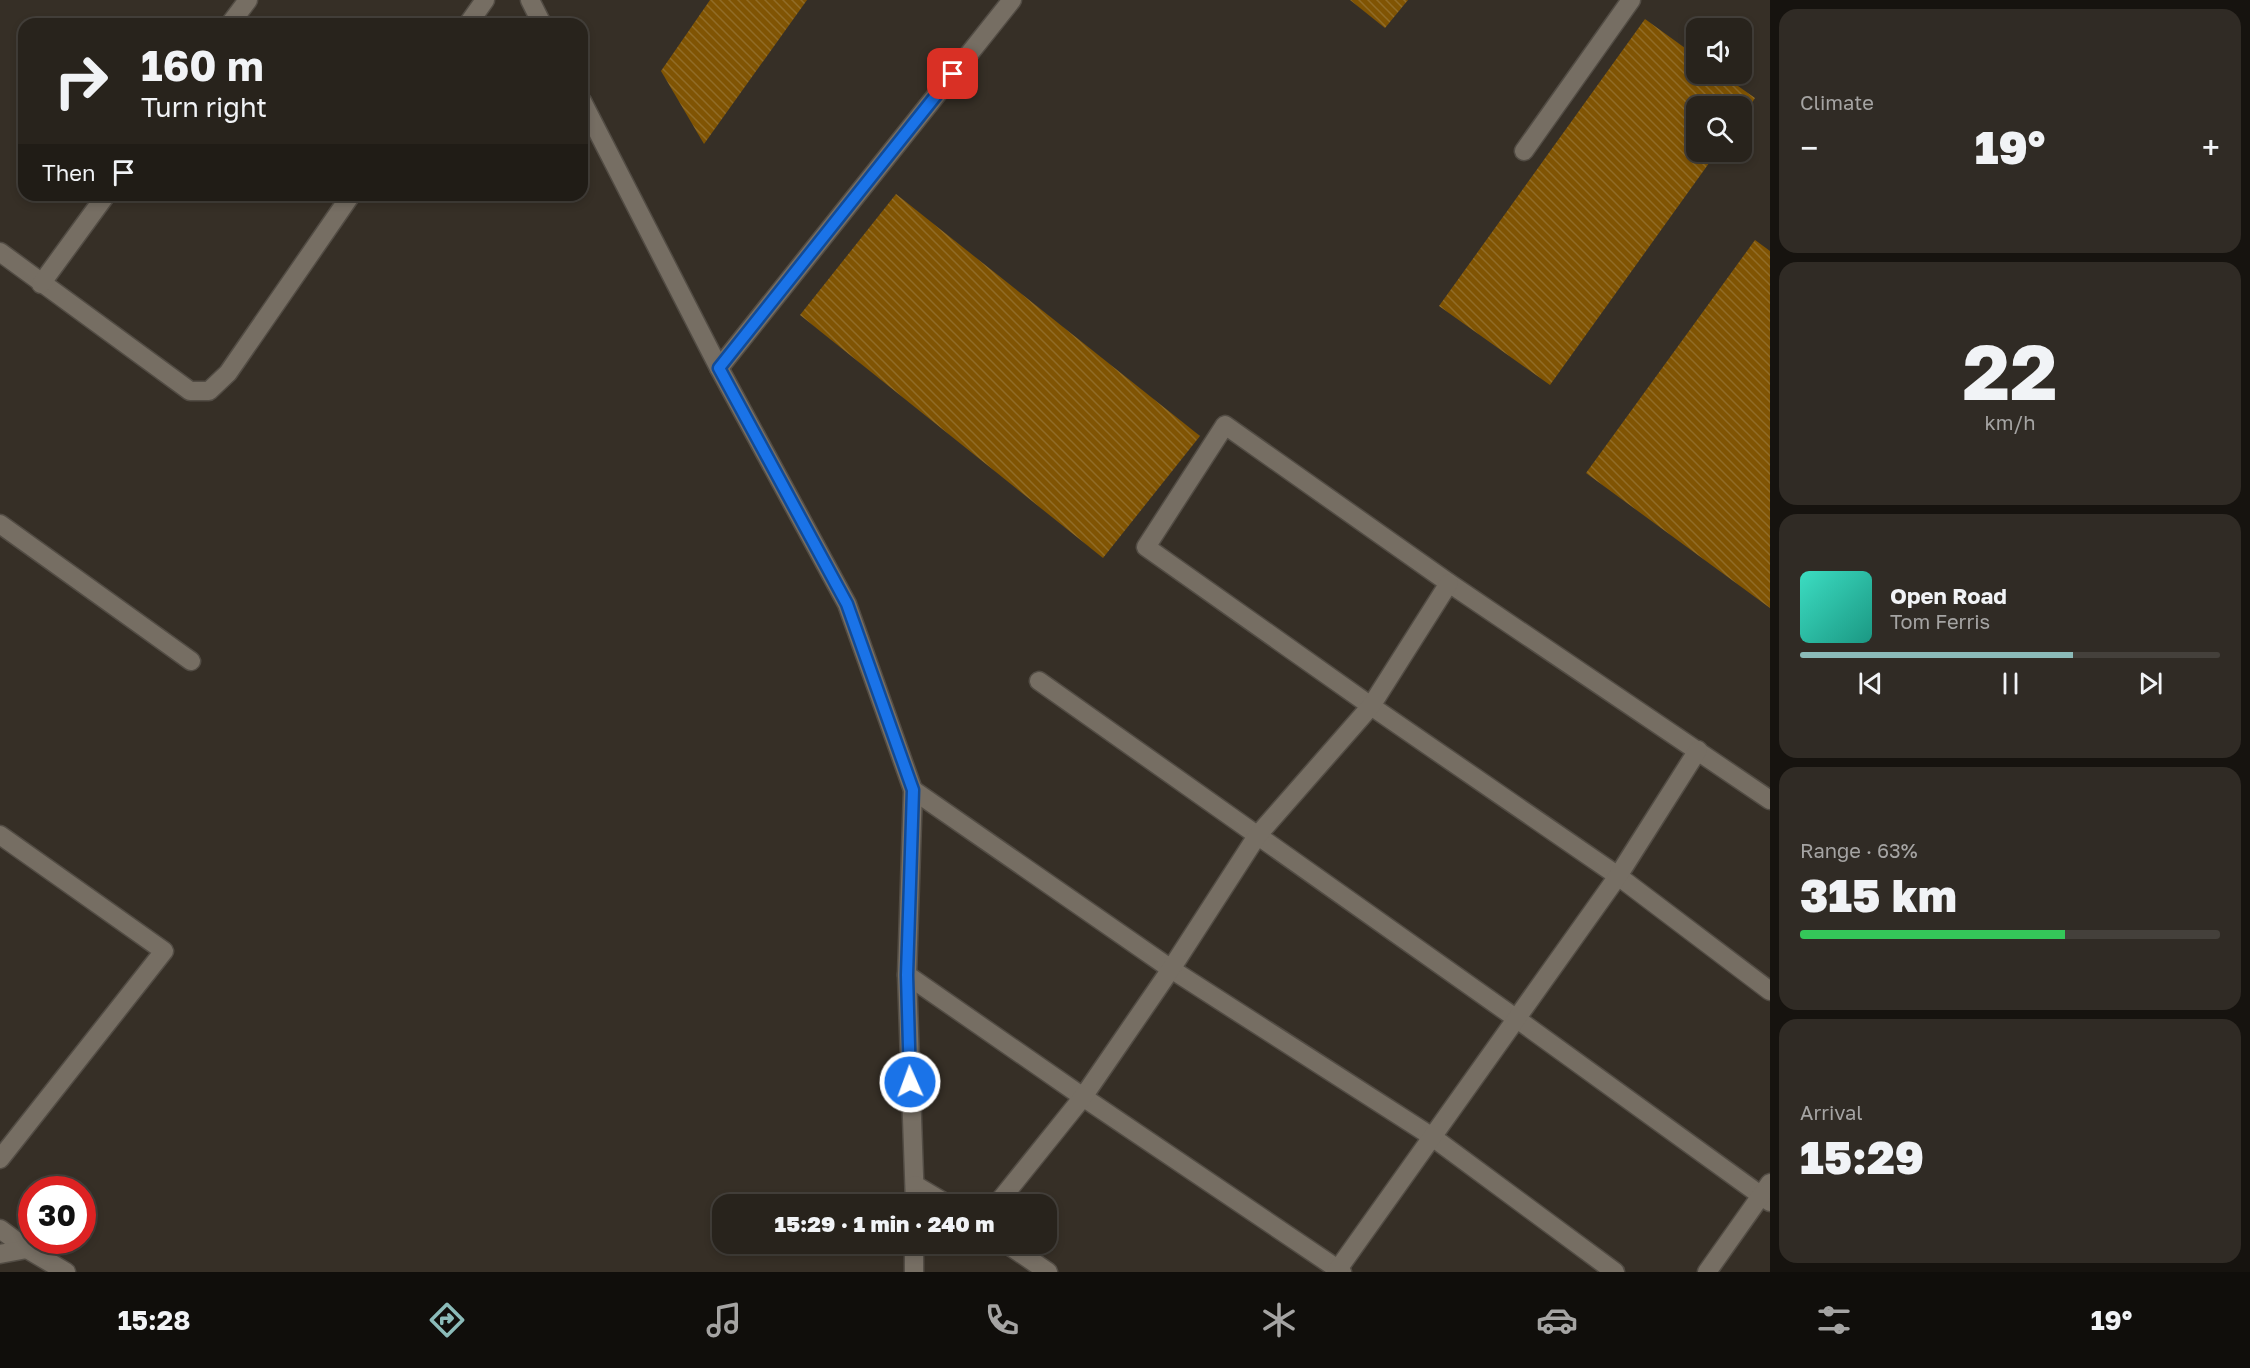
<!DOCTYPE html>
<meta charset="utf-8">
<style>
:root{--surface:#28231c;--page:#302b25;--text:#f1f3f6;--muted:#a5a4a3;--line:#44403b;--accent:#8bbbb9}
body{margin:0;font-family:"Golos Text",sans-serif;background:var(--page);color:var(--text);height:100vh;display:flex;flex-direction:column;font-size:22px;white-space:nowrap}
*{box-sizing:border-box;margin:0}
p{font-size:20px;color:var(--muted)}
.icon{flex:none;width:33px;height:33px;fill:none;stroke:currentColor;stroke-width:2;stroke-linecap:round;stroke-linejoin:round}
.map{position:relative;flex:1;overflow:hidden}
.sheet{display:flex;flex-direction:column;gap:9px;padding:9px;background:#16130f;width:480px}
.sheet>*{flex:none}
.hud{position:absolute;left:18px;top:18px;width:570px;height:183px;border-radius:18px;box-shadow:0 3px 9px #0003,0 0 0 2px var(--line);background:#28231c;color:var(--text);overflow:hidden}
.tools{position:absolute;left:1686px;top:18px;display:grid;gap:12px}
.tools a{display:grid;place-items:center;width:66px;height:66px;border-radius:12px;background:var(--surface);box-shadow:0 3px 9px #0003,0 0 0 2px var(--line);font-size:30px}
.speed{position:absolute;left:18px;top:1176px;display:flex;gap:12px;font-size:30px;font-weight:700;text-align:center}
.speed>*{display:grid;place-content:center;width:78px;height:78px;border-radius:50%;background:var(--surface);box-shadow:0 3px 9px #0003,0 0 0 2px var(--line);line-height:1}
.speed .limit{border:9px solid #d22;background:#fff;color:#111}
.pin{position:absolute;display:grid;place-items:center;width:51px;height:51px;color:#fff;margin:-26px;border-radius:12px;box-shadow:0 3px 9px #0006}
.me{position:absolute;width:66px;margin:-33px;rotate:358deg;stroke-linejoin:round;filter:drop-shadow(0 0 4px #0008)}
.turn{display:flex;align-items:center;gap:21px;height:126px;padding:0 24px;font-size:27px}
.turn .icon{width:78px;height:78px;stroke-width:2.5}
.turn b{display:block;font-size:42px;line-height:51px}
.then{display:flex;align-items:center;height:57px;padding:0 24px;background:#0003;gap:12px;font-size:22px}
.big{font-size:45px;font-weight:800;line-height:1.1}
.sheet .card{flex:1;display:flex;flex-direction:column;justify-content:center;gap:9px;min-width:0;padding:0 21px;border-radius:18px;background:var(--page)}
.sheet .dial{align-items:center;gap:0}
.dial b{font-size:78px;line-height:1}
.song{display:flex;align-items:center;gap:18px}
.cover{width:72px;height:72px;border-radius:9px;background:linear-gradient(135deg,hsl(170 70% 55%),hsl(170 70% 35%))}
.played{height:6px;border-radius:3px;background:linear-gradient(90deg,var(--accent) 65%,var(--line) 65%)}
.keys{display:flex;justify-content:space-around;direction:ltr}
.heat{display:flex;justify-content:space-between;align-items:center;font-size:33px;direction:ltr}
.charge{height:9px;border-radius:4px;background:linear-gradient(90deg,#34c759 63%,var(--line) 0)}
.trip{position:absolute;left:712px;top:1194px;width:345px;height:60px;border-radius:18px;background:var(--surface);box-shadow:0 3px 9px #0003,0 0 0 2px var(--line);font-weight:800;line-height:60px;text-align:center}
.dock{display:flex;height:96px;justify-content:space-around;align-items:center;background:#100e0b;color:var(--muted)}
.dock .icon{width:42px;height:42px}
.dock .current{color:var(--accent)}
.dock b{font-size:27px;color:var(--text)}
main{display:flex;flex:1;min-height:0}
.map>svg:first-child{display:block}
.building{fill:url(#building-back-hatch)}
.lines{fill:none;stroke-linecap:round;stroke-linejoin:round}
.minor-casing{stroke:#524c44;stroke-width:21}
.minor{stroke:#766e63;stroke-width:18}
.route-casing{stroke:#114b97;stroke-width:15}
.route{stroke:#1a73e8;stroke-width:10}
</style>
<main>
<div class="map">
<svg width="1770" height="1272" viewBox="0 0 1770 1272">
<defs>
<pattern id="building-back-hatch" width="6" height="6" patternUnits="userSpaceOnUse" patternTransform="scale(1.5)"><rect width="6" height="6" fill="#805403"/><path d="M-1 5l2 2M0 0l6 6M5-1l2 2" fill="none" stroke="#916c27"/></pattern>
</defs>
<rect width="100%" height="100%" fill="#362f26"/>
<!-- building -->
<g class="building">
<path d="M 710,0 L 807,0 L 704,144 L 661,71 Z"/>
<path d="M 1350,0 L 1408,0 L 1385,28 Z"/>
<path d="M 1645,19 L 1696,56 L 1696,74 L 1721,74 L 1755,98 L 1742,118 L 1742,106 L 1696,106 L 1696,152 L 1717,152 L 1550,385 L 1439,306 Z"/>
<path d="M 896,194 L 1200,436 L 1103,558 L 800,315 Z"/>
<path d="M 1755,240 L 1770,251 L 1770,608 L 1586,473 Z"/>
</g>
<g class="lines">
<!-- minor casing -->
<g class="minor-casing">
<g id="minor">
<path d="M 530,0 L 542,24"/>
<path d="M 230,24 L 248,0"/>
<path d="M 468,24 L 485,0"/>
<path d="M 582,101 L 719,368 L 847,604 L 913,790 L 907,975 L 915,1204"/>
<path d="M 1524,151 L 1631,0"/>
<path d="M 0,252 L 190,391 L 209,391 L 228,373 L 351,195"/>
<path d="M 41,284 L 106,195"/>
<path d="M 719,368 L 1012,0"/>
<path d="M 0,524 L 191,661"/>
<path d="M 1039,681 L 1517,1019 L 1770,1202"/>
<path d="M 913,790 L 1171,969 L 1431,1136 L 1615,1272"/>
<path d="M 1770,800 L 1449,583 L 1225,425 L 1146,547 L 1371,706 L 1618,876 L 1770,991"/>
<path d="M 0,835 L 164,951 L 0,1159"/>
<path d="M 907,975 L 1083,1097 L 1342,1272"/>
<path d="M 915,1185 L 947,1204"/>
<path d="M 997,1204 L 1083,1097 L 1171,969 L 1257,836 L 1371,706 L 1449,583"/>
<path d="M 0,1229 L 27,1249 L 66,1272"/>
<path d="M 1007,1244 L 1048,1272"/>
<path d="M 0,1254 L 27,1249"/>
<path d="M 914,1272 L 914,1244"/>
<path d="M 1336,1272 L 1618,876 L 1698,750"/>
<path d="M 1707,1272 L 1770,1183"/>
</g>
</g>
<!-- minor -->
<use href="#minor" class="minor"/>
</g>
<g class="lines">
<!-- route casing -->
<g class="route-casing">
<path id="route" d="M 910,1082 L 907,975 L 913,790 L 847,604 L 719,368 L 953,74"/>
</g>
<!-- route -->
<use href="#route" class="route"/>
</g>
</svg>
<div class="tools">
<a><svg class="icon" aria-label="sound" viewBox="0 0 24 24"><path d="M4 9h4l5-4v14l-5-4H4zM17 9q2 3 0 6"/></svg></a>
<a><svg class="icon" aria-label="search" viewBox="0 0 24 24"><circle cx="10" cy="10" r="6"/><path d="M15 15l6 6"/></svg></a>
</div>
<div class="speed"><div class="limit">30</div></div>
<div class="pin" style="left:953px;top:74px;background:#d93025"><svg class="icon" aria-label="arrive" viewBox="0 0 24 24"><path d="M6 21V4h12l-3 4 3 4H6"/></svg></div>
<svg class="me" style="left:910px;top:1082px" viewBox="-20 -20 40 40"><circle r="17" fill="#1a73e8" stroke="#fff" stroke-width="3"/><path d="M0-11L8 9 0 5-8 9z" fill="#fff"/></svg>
<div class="trip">15:29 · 1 min · 240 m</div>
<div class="hud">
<div class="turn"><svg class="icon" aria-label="right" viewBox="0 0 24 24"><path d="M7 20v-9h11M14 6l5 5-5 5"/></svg><div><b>160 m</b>Turn right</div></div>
<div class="then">Then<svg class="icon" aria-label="arrive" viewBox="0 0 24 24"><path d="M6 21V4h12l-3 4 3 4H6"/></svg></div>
</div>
</div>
<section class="sheet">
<div class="card"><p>Climate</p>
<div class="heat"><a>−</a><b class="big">19°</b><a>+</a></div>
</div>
<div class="card dial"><b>22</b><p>km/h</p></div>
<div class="card">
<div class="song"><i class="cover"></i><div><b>Open Road</b><p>Tom Ferris</p></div></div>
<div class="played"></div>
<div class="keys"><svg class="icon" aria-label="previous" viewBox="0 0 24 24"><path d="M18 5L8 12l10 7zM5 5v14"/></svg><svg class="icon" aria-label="pause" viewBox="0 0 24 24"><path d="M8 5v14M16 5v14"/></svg><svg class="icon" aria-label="next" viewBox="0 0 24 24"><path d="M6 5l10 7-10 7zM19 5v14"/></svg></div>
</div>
<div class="card"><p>Range · 63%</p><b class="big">315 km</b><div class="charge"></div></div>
<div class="card"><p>Arrival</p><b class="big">15:29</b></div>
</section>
</main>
<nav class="dock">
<b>15:28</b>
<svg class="icon current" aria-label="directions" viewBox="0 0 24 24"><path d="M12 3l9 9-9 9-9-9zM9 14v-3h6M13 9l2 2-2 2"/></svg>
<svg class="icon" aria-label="music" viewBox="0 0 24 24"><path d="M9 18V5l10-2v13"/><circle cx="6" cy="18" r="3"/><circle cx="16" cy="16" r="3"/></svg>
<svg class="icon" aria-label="phone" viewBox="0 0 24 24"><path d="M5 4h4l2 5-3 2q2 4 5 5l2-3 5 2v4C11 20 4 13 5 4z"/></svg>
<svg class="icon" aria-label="climate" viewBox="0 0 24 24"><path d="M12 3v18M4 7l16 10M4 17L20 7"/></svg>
<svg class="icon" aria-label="car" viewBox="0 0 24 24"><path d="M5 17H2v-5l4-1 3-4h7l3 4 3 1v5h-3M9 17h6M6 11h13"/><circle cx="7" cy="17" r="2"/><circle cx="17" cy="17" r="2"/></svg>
<svg class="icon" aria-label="filters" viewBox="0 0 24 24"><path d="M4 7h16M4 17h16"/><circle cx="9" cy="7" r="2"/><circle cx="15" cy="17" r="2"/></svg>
<b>19°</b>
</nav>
